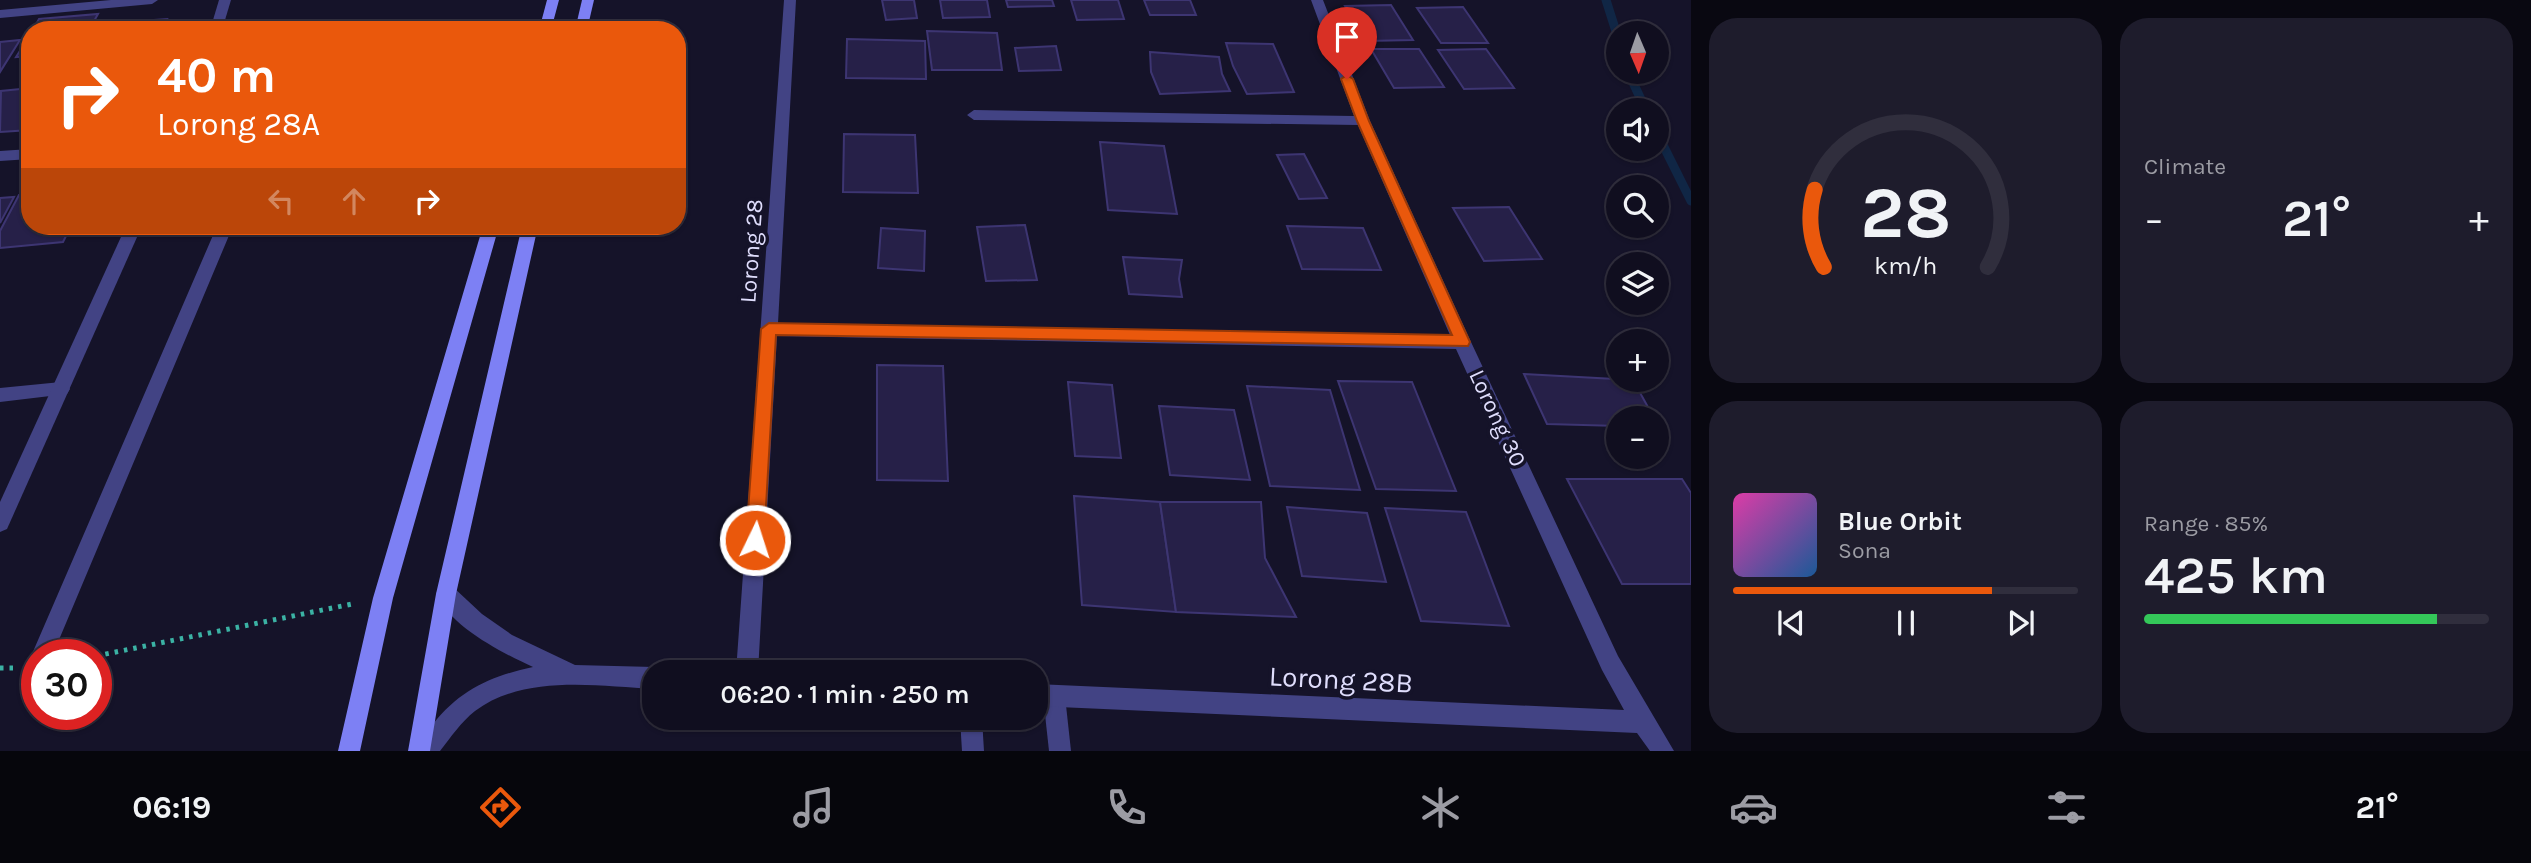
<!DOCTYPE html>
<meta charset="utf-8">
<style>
:root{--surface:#100e1f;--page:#1e1c2c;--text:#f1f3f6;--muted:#9c9ca4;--line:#302e3d;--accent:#ea580c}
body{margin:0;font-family:Karla,sans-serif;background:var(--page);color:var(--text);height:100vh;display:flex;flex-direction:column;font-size:26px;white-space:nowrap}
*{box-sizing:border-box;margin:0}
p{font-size:23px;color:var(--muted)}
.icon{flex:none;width:38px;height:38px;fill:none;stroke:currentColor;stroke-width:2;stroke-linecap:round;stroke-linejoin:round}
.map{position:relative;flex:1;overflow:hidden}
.drawer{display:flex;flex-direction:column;gap:18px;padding:18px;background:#090811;width:840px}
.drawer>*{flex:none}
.guide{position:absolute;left:21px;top:21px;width:665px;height:214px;border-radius:28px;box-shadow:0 2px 5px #0004,0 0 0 2px var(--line);background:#ea580c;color:#fff;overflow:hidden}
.needle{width:46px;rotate:178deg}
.controls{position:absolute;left:1606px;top:21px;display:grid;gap:14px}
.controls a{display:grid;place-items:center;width:63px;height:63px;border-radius:50%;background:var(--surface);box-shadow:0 2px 5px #0004,0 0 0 2px var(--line);font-size:35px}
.speed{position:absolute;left:21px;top:639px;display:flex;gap:14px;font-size:35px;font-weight:700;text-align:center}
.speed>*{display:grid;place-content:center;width:91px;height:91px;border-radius:50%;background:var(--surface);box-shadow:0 2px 5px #0004,0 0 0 2px var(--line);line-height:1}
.speed .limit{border:10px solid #d22;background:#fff;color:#111}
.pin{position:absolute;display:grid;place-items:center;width:60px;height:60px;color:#fff;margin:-72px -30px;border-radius:50% 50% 50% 0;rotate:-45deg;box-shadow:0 0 7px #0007}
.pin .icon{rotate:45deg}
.me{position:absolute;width:77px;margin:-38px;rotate:4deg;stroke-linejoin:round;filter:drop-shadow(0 0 5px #0008)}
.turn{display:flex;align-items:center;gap:24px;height:147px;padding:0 21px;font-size:32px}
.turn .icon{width:91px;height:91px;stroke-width:2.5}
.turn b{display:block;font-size:49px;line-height:60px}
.lanes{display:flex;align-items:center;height:66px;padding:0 21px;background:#0003;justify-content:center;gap:35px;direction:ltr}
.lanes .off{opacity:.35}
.big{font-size:52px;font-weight:600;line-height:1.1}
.drawer .tile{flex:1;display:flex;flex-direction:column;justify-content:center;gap:10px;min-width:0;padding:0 24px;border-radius:28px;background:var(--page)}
.drawer .dial{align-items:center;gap:0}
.dial svg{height:182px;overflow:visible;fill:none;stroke:var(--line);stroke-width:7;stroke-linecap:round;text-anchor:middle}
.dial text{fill:var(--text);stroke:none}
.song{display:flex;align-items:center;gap:21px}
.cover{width:84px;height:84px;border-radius:10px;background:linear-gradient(135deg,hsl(320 70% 55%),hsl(210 70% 35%))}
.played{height:7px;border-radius:4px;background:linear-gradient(90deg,var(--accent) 75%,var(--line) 75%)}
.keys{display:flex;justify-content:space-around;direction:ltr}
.heat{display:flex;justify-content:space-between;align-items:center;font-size:38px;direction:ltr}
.charge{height:10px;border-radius:5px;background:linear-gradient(90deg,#34c759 85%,var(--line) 0)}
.drawer .tiles{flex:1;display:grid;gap:18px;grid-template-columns:repeat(2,1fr)}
.trip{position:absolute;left:642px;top:660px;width:406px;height:70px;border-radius:28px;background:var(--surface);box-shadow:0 2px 5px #0004,0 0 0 2px var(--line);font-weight:600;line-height:70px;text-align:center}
.tab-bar{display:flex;height:112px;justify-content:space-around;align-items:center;background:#06060c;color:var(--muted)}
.tab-bar .icon{width:49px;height:49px}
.tab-bar .active{color:var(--accent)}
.tab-bar b{font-size:32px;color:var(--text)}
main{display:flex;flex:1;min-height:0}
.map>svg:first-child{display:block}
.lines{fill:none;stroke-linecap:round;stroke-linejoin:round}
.stream{stroke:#102645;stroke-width:9}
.building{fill:#262048;stroke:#3d3572;stroke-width:2}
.path{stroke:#3bb2a4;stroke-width:5;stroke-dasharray:3.5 6;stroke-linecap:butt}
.service{fill:#424384;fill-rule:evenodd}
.minor{fill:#424384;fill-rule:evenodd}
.tertiary{fill:#424384;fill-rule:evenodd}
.secondary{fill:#7d80f4;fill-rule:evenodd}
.route{fill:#ea580c;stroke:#983908;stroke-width:2}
.labels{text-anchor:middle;stroke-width:7;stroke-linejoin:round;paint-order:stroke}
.street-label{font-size:23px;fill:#dfddfc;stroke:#151329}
.near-street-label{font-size:28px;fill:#dfddfc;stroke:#151329}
</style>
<main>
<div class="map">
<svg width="1691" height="751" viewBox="0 0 1691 751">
<rect width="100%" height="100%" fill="#151329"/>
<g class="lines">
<!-- stream -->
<g class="stream">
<path d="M 1606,0 L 1619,41"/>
<path d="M 1628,72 L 1646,110"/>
<path d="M 1657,133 L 1691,201"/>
</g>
</g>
<!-- building -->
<g class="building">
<path d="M 882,0 L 914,0 L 917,18 L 886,20 Z"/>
<path d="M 940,0 L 987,0 L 990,17 L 943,18 Z"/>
<path d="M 1006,0 L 1052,0 L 1054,6 L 1008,7 Z"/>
<path d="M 1071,0 L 1118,0 L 1124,19 L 1077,20 Z"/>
<path d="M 1144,0 L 1190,0 L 1196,15 L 1150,15 Z"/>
<path d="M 1391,5 L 1413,40 L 1366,41 L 1345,6 Z"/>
<path d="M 1463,7 L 1488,43 L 1441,43 L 1417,8 Z"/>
<path d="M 98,14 L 89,30 L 33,30 L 39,19 Z"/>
<path d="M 167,19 L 162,30 L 105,30 L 109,23 Z"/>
<path d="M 927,31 L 997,33 L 1002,70 L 932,70 Z"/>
<path d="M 30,35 L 30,56 L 16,57 Z"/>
<path d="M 847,39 L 925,41 L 926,79 L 846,78 Z"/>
<path d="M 20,40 L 0,72 L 0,42 Z"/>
<path d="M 1226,43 L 1273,44 L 1294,92 L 1247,94 L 1233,66 Z"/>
<path d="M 1056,46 L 1061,70 L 1019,71 L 1015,48 Z"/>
<path d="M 1371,49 L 1419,49 L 1444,87 L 1394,88 Z"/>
<path d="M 1486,49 L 1514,88 L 1464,89 L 1438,50 Z"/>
<path d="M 1150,52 L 1219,57 L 1222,74 L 1230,91 L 1160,94 L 1151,72 Z"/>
<path d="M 30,88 L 30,130 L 0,132 L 1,91 Z"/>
<path d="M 844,134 L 915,135 L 918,193 L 843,192 Z"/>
<path d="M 1100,142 L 1164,146 L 1177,214 L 1108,210 Z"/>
<path d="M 1304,154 L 1316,177 L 1327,198 L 1299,199 L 1277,155 Z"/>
<path d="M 30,194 L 30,226 L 71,226 L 63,242 L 0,248 L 0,231 L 19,195 Z"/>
<path d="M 14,197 L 0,223 L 0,198 Z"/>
<path d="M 1509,207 L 1542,259 L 1484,261 L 1453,208 Z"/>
<path d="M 1025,225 L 1037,280 L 986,281 L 977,227 Z"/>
<path d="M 1287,226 L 1363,228 L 1381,270 L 1302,269 Z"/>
<path d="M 881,228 L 925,231 L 924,271 L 878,268 Z"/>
<path d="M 1123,257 L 1182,260 L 1179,279 L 1182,297 L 1129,294 Z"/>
<path d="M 877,365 L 943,366 L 948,481 L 877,480 Z"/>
<path d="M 1524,374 L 1633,380 L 1654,418 L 1619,418 L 1619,426 L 1547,424 Z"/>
<path d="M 1338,381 L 1412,382 L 1456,491 L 1376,489 Z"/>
<path d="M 1068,382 L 1112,385 L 1121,458 L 1075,456 Z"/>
<path d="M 1247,386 L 1330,390 L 1360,490 L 1270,486 Z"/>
<path d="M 1159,406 L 1234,410 L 1250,480 L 1170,475 Z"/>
<path d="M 1567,479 L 1682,479 L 1691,493 L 1691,584 L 1622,584 Z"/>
<path d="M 1074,496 L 1160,502 L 1176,612 L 1082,605 Z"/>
<path d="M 1160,502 L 1261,502 L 1265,558 L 1296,617 L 1176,612 Z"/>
<path d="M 1287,507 L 1367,513 L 1386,582 L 1302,576 Z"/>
<path d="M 1385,508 L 1466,512 L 1509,626 L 1421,621 Z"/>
</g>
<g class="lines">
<!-- path -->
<g class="path">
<path d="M 96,656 L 352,604"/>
<path d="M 0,668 L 18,668"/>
</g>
<!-- service -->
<g class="service">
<path d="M 217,226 L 233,226 L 53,654 L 37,654 L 35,661 L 32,654 Z"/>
<path d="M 1054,685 L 1062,688 L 1065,696 L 1071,751 L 1049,751 L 1043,696 L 1046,688 Z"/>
<path d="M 960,718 L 982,718 L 984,751 L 962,751 Z"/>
</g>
<!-- minor -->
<g class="minor">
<path d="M 111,0 L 158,0 L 152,4 L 0,18 L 0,10 Z"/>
<path d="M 784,0 L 796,0 L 778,323 L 1450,335 L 1358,125 L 974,120 L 967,115 L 974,110 L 1354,116 L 1311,0 L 1323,0 L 1370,121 L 1471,342 L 1618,656 L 1674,751 L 1650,751 L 1637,733 L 1036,706 L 1036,684 L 1624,710 L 1602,670 L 1456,349 L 777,336 L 758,672 L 736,672 Z"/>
<path d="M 30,149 L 30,159 L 0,161 L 0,151 Z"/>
<path d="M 61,382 L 67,384 L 70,389 L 67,394 L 0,402 L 0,388 Z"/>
<path d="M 446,584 L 453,587 L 482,614 L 512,635 L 575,665 L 654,667 L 662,672 L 654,672 L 654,689 C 598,686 524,674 475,711 C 461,722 451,737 440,751 L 414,751 C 418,741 426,733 433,724 C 460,690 491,676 533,667 C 502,653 450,626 436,594 L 439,587 Z"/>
</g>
<!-- tertiary -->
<g class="tertiary">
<path d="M 219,0 L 231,0 L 222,30 L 210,30 Z"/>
<path d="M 126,226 L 142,226 L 7,529 L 0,532 L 0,502 Z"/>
</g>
<!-- secondary -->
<g class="secondary">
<path d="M 547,0 L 559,0 L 551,30 L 539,30 Z"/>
<path d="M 582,0 L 594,0 L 587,30 L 575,30 Z"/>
<path d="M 483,226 L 499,226 L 393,598 L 360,751 L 338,751 L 373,598 Z"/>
<path d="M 522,226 L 538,226 L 456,594 L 430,751 L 408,751 L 436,594 Z"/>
</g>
</g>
<!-- route -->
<path class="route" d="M 1347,75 L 1353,79 L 1369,121 L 1470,342 L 1468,346 L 776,335 L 764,540 L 761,546 L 755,548 L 749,546 L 746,540 L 761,329 L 769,323 L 1452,335 L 1357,121 L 1341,79 Z"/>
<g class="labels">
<!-- street labels -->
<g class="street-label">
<text transform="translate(751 251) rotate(-86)" y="8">Lorong 28</text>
<text transform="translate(1498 418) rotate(65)" y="8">Lorong 30</text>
</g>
<!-- near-street labels -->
<g class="near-street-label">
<text transform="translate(1341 679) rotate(3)" y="10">Lorong 28B</text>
</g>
</g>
</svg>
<div class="controls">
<a><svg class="needle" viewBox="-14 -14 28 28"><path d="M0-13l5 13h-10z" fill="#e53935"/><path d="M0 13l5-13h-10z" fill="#9c9ca4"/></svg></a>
<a><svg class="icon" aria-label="sound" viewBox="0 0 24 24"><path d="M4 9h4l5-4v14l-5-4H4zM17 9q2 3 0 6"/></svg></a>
<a><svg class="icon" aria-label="search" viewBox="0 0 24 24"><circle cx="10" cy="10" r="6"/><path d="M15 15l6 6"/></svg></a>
<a><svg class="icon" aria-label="layers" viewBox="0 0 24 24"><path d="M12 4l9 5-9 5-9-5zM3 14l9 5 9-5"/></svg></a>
<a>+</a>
<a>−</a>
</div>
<div class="speed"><div class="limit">30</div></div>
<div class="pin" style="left:1347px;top:79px;background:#d93025"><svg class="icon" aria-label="arrive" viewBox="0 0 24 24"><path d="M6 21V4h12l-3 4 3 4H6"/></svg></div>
<svg class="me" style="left:755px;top:540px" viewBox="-20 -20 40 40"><circle r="17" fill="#ea580c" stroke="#fff" stroke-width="3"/><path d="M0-11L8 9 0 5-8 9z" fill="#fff"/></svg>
<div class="trip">06:20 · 1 min · 250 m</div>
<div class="guide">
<div class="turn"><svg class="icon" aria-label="right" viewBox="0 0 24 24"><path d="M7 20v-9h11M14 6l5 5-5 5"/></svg><div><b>40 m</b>Lorong 28A</div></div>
<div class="lanes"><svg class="icon off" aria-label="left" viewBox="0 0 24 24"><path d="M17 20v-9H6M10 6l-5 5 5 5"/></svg><svg class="icon off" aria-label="ahead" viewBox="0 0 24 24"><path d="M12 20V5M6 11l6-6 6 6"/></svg><svg class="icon" aria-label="right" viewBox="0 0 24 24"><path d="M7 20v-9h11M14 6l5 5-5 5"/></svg></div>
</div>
</div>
<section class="drawer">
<div class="tiles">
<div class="tile dial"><svg viewBox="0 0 100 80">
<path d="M14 69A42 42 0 1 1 86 69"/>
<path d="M14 69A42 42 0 0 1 10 35" stroke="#ea580c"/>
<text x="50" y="56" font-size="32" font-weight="700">28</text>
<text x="50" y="72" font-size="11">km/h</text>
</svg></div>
<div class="tile"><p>Climate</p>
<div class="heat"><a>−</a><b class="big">21°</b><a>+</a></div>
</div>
<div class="tile">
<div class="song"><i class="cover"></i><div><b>Blue Orbit</b><p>Sona</p></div></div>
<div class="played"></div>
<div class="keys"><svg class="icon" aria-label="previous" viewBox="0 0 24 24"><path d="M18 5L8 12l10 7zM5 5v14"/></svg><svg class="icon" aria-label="pause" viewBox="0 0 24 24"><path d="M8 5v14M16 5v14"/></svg><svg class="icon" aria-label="next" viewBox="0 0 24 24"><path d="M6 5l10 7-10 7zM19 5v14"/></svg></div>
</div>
<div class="tile"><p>Range · 85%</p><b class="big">425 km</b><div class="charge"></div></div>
</div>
</section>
</main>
<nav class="tab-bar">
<b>06:19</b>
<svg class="icon active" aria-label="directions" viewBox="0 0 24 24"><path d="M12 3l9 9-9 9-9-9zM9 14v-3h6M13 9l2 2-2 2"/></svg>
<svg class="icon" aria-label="music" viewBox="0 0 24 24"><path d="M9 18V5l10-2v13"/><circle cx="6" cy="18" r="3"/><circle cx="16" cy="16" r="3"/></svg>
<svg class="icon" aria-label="phone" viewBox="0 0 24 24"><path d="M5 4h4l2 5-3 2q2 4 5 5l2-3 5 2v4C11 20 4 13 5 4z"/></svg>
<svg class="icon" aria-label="climate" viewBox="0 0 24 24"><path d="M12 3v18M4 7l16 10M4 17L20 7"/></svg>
<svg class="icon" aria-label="car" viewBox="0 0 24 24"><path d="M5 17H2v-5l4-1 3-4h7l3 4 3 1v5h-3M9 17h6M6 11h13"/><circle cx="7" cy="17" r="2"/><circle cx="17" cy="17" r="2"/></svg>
<svg class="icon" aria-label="filters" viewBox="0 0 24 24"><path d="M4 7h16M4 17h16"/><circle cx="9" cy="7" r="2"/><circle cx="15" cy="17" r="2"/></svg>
<b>21°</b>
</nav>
